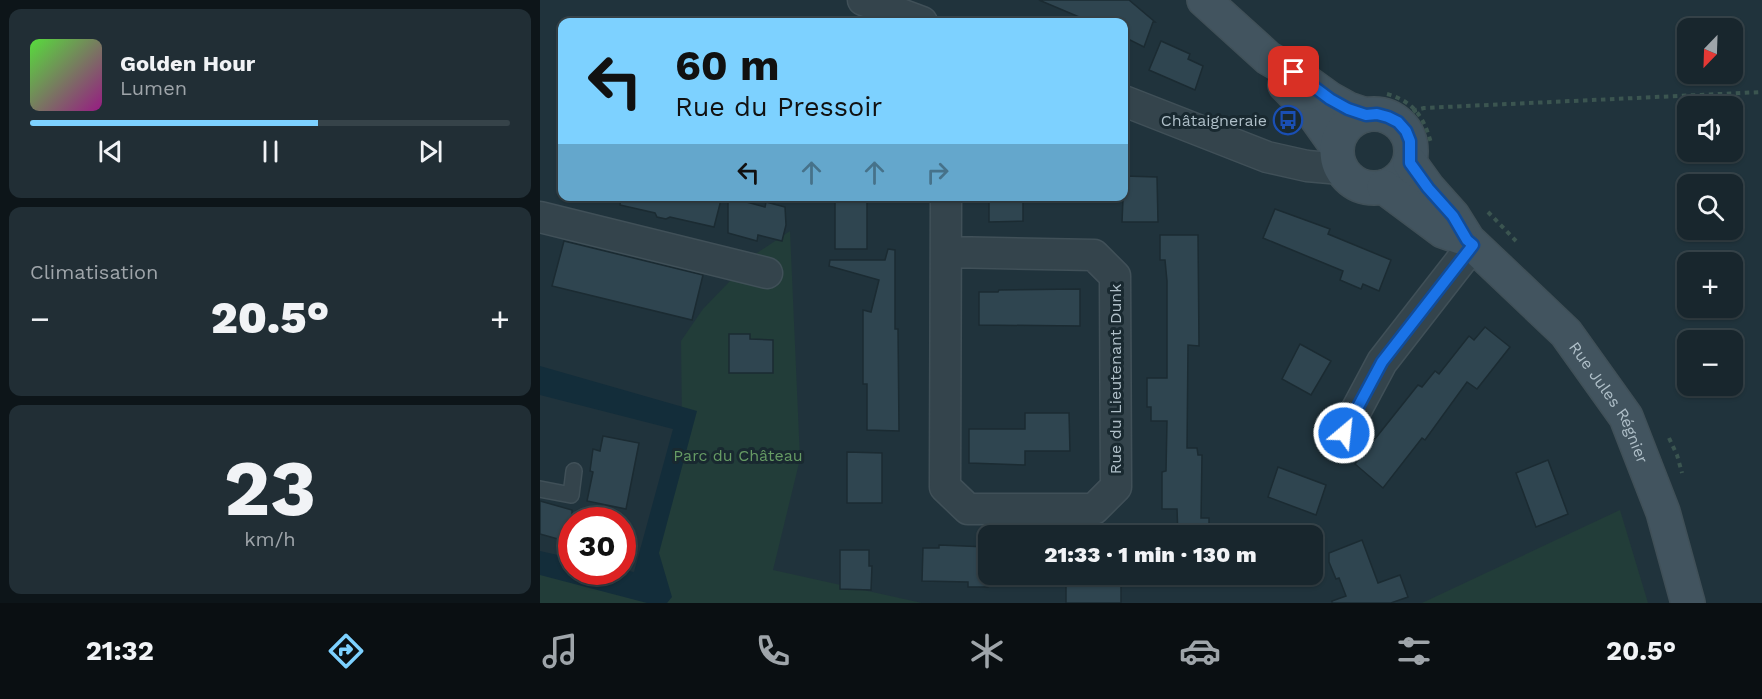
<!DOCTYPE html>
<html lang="fr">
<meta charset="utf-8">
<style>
:root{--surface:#18262d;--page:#212e35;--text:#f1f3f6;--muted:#9fa5aa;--line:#364349;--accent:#7dd1ff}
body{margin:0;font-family:"Work Sans",sans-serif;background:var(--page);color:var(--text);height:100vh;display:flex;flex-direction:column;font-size:22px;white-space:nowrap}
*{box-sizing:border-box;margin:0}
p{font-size:20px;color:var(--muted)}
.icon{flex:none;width:33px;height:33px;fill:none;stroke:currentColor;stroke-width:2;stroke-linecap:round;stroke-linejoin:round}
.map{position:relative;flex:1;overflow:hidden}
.side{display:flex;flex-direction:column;gap:9px;padding:9px;background:#0d1519;width:540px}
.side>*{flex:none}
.hud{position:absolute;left:18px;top:18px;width:570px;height:183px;border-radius:12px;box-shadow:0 2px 4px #0004,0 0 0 2px var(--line);background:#7dd1ff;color:#111;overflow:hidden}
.needle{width:39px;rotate:203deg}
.buttons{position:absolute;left:1137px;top:18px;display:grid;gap:12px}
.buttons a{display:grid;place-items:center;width:66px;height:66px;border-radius:12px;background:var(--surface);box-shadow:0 2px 4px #0004,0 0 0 2px var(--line);font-size:30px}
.speed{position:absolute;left:18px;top:507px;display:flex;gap:12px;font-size:30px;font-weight:700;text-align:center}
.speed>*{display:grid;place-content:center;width:78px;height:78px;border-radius:50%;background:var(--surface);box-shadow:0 2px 4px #0004,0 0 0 2px var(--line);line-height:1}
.speed .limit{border:9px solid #d22;background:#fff;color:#111}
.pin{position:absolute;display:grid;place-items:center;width:51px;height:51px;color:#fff;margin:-26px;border-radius:12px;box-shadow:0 3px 9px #0006}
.me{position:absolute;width:66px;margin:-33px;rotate:28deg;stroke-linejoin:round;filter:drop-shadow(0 0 4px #0008)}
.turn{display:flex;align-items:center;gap:21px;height:126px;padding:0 18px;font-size:27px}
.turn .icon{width:78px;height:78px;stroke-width:2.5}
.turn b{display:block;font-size:42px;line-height:51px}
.lanes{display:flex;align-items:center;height:57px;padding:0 18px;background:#0003;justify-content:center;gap:30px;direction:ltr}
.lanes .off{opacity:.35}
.big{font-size:45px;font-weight:800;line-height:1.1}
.side .tile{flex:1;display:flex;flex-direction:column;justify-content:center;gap:9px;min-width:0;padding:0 21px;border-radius:12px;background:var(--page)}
.side .dial{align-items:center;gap:0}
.dial b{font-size:78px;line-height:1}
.song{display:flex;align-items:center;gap:18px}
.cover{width:72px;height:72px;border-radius:9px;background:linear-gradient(135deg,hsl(110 70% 55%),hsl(310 70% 35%))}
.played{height:6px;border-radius:3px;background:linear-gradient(90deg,var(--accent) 60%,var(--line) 60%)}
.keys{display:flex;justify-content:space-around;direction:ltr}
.heat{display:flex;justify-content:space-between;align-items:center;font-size:33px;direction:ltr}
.trip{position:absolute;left:438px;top:525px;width:345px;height:60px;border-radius:12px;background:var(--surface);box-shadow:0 2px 4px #0004,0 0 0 2px var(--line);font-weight:800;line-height:60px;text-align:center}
.dock{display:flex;height:96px;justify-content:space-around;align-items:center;background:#0a0f12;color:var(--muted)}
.dock .icon{width:42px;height:42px}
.dock .selected{color:var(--accent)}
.dock b{font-size:27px;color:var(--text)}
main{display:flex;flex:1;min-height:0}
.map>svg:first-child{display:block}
.green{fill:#223d39}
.water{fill:#132d3a}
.building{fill:#2f4550;stroke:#1b2b32;stroke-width:1.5}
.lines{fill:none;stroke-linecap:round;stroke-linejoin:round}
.lane-casing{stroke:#405058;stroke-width:18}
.street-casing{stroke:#405058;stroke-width:33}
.secondary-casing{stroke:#405058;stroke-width:36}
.path{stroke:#3b5550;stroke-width:4;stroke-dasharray:4.5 4.5;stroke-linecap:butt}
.lane{stroke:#34444c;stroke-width:15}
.street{stroke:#34444c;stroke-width:30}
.secondary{stroke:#42545f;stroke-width:33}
.route-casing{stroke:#114b97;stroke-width:15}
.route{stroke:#1a73e8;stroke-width:10}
.labels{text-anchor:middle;stroke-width:6;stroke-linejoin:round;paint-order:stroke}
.poi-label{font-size:16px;fill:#afbfc8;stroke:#192930;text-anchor:end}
.street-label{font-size:16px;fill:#afbfc8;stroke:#192930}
.park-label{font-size:16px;fill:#669b64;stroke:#192930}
</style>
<main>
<section class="side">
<div class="tile">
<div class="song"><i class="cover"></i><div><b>Golden Hour</b><p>Lumen</p></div></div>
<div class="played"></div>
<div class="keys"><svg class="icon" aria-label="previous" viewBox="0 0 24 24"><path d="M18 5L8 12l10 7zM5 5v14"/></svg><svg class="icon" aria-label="pause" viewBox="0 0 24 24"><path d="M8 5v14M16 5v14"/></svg><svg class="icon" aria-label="next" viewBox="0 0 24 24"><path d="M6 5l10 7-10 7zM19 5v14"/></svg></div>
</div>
<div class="tile"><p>Climatisation</p>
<div class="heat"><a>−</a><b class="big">20.5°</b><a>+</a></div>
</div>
<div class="tile dial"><b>23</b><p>km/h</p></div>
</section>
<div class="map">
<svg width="1222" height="603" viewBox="0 0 1222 603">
<rect width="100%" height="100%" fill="#20333c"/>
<!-- green -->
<g class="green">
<path d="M 250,231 L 260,459 L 233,570 L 382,603 L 0,603 L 0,574 L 94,593 L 142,422 L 141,341 L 163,309 L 217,253 Z"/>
<path d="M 1080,510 L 1108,603 L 882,603 Z"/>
</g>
<!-- water -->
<path class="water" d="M 0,366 L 157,411 L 119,553 L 132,597 L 127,603 L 107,603 L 0,575 L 0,551 L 31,558 L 32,572 L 82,572 L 83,570 L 94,572 L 133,429 L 0,395 Z"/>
<!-- building -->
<g class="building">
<path d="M 499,0 L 589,0 L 615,22 L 613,22 L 604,47 L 584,37 L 584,22 L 551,22 Z"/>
<path d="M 621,41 L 650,54 L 648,59 L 663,66 L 655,90 L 609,70 Z"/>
<path d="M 584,176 L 617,177 L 618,222 L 582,222 Z"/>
<path d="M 81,196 L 182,196 L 174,227 L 130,217 L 126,219 L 117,217 L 115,213 L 80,205 Z"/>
<path d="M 449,196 L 483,196 L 483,221 L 449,222 Z"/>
<path d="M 188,197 L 225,207 L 226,202 L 245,207 L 246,225 L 242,241 L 218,235 L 217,241 L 188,233 Z"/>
<rect x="295" y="198" width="32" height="51"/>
<path d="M 735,209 L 790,229 L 788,234 L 851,260 L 839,291 L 823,284 L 821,289 L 800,280 L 803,271 L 723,238 Z"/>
<path d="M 620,235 L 658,235 L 659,346 L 648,345 L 647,448 L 657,448 L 658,455 L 662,455 L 661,518 L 669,518 L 669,536 L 638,536 L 637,509 L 622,509 L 622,472 L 626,471 L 627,421 L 611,421 L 611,407 L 607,407 L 607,378 L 627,378 L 627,281 L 625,260 L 620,260 Z"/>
<path d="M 24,241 L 163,275 L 152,320 L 12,286 Z"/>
<path d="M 348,249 L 355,250 L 355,329 L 358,329 L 359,431 L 327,430 L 327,384 L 323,384 L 323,310 L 331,312 L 339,280 L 289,266 L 290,260 L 345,260 Z"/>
<path d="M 540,289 L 540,326 L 439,325 L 439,292 L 458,292 L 459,290 Z"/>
<path d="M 945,327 L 970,347 L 937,389 L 927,382 L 885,440 L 882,438 L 843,488 L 815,464 L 878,385 L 882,387 L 895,371 L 899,374 L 929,336 L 934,340 Z"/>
<path d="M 189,334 L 210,334 L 210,339 L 233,340 L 233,373 L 189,373 Z"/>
<path d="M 760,344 L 791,361 L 771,395 L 742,379 Z"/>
<path d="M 485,413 L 529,413 L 530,451 L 485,451 L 485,465 L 429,463 L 429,429 L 485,429 Z"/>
<path d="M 63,436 L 99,443 L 86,509 L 47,501 L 53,472 L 50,471 L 53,449 L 60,451 Z"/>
<path d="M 307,452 L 342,453 L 342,503 L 307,503 Z"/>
<path d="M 1008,460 L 1028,514 L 996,527 L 976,473 Z"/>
<path d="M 738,467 L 786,485 L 776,515 L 728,497 Z"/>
<path d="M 0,501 L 32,510 L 32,543 L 0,534 Z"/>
<path d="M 822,540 L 838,583 L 860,575 L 868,597 L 851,603 L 792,603 L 792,601 L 806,596 L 799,578 L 796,579 L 789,562 L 789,553 Z"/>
<path d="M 399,545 L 448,547 L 448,587 L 428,587 L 428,582 L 382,581 L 383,548 L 399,548 Z"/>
<path d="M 300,550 L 329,550 L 329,566 L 332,566 L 331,590 L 300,589 Z"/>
<rect x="638" y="574" width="30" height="8"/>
<path d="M 526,575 L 556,575 L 556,581 L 581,581 L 581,603 L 526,603 Z"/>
</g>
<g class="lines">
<!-- lane casing -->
<g class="lane-casing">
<path id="lane" d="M 0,489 L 31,495 L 34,471"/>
</g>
<!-- street casing -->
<g class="street-casing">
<g id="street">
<path d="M 323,0 L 382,22"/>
<path d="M 584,101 L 727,157 L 767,166 L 801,169"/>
<path d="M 406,196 L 405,487 L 428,509 L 554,509 L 576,487 L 575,276 L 554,255 L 407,252"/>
<path d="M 0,217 L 227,273"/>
<path d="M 804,433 L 842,362 L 933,245"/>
</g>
</g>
<!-- secondary casing -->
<g class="secondary-casing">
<g id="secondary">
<path d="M 664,0 L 728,58 L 754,73 L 790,99 L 808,109 L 826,115"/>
<path d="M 745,85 L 775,116 L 797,147"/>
<circle cx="834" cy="151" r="37"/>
<path id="s1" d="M 870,163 L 888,188 L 913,216 L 928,240 L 1026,333 L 1086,417 L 1123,512 L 1148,603"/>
<path d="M 844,187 L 903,231 L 920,237"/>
</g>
</g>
<!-- path -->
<g class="path">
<path d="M 847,94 C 873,101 884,117 891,143"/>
<path d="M 858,122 L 876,110 L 884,108 L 1222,92"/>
<path d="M 948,212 L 976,241"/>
<path d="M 1129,438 L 1137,455 L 1142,473"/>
</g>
<!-- lane -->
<use href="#lane" class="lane"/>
<!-- street -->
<use href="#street" class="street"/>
<!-- secondary -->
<use href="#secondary" class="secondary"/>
</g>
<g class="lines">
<!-- route casing -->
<g class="route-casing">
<path id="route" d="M 754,72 L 790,99 L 808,109 L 826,115 L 837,114 L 848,117 L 858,122 L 866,131 L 870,141 L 870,163 L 888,188 L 913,216 L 927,240 L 933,245 L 842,362 L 804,433"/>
</g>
<!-- route -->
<use href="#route" class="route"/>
</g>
<!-- icons -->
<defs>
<g id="bus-ring" transform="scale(1.5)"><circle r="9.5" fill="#192930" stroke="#1a4fb4" stroke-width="1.5"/><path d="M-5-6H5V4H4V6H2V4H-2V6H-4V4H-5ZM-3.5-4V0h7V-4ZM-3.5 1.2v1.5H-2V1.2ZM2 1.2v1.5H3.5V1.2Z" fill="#1a4fb4"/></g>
</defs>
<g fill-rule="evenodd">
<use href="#bus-ring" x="748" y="120"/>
</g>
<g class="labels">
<!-- poi labels -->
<g class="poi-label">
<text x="727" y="126">Châtaigneraie</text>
</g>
<!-- street labels -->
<g class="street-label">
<text transform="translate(575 379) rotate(-90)" y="6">Rue du Lieutenant Dunk</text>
<text dy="6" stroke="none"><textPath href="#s1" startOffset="314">Rue Jules Régnier</textPath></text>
</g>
<!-- park labels -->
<g class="park-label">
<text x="198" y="461">Parc du Château</text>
</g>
</g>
</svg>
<div class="buttons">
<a><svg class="needle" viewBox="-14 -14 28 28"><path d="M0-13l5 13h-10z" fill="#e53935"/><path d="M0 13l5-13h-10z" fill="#9fa5aa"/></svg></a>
<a><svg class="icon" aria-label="sound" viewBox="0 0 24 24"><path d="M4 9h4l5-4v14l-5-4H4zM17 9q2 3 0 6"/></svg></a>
<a><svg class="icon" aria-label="search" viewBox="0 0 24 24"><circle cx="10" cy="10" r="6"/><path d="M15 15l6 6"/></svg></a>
<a>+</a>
<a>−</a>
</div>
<div class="speed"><div class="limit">30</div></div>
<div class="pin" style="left:754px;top:72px;background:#d93025"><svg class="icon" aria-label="arrive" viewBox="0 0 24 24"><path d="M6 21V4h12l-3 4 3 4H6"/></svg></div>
<svg class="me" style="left:804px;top:433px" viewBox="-20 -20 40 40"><circle r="17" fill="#1a73e8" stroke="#fff" stroke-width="3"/><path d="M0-11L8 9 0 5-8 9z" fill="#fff"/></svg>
<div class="trip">21:33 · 1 min · 130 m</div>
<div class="hud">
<div class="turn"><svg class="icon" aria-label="left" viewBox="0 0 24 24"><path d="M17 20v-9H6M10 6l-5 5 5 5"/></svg><div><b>60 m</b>Rue du Pressoir</div></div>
<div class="lanes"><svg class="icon" aria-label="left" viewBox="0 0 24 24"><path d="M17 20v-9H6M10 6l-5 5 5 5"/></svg><svg class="icon off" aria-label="ahead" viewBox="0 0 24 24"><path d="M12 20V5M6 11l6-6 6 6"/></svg><svg class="icon off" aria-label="ahead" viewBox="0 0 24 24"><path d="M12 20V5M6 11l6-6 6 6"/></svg><svg class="icon off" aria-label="right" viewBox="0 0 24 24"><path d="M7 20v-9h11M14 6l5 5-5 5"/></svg></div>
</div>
</div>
</main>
<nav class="dock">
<b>21:32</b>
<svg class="icon selected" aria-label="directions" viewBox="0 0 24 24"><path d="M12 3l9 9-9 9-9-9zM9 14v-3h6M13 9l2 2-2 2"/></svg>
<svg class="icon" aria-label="music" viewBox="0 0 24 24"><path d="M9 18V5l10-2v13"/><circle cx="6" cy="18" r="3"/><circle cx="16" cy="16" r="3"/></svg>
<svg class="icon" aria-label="phone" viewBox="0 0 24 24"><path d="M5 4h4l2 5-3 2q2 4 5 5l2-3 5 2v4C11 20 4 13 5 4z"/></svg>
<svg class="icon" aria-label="climate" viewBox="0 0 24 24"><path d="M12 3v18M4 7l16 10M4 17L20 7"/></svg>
<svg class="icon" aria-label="car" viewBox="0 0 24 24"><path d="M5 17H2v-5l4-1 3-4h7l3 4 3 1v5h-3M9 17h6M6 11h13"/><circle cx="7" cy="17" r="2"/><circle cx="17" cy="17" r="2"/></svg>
<svg class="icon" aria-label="filters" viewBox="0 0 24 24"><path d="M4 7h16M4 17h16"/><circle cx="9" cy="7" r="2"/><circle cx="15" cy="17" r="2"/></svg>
<b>20.5°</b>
</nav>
